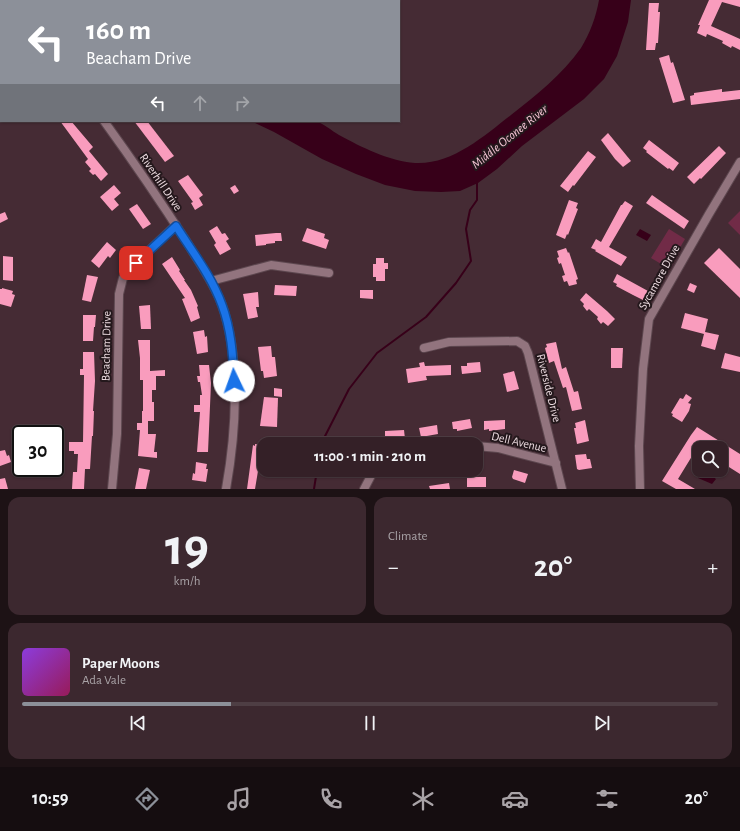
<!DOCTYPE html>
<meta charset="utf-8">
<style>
:root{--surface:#342027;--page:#3c282f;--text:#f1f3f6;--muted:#a9a3a7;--line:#4e3e44;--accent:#8c9099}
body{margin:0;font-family:"Alegreya Sans",sans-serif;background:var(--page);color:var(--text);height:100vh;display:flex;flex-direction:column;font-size:15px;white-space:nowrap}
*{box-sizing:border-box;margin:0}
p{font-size:13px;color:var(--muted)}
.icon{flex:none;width:22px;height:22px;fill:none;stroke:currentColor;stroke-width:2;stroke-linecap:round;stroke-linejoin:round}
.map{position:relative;height:489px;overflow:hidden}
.details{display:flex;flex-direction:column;gap:8px;padding:8px;background:#1d1215;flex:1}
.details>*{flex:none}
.banner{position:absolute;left:0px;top:0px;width:400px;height:122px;box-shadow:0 1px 3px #0004,0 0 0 1px var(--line);background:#8c9099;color:#fff;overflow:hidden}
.controls{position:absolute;left:692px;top:441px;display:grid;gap:8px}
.controls a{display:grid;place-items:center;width:36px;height:36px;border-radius:8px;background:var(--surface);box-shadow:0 1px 3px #0004,0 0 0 1px var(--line);font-size:20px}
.speed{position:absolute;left:12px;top:425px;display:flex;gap:8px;font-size:20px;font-weight:700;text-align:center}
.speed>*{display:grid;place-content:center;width:52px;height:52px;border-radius:50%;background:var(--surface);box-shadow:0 1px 3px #0004,0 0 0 1px var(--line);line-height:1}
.speed .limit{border:2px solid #111;border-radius:6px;background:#fff;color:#111}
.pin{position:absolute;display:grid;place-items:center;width:34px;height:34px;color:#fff;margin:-17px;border-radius:8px;box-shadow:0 2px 6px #0006}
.me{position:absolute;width:44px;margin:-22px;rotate:357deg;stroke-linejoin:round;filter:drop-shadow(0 0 3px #0008)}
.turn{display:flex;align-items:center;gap:14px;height:84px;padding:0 20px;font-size:18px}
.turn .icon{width:52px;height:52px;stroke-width:2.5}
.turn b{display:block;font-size:28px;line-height:34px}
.lanes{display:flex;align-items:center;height:38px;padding:0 20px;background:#0003;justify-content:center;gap:20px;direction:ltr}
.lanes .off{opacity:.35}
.big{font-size:30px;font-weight:700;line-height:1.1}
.details .card{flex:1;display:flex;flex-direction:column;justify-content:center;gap:6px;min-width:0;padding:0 14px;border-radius:12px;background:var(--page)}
.details .dial{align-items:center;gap:0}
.dial b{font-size:52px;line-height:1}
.song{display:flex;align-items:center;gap:12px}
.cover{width:48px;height:48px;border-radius:6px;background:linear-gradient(135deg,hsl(270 70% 55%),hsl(330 70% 35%))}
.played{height:4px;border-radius:2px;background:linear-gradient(90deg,var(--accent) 30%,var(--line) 30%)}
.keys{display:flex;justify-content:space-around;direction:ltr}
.heat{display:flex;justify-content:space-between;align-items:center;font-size:22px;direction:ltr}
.details .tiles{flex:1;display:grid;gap:8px;grid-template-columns:1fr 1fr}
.card:last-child{grid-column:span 2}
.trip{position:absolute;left:257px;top:437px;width:226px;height:40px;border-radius:12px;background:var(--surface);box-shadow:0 1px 3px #0004,0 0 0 1px var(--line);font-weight:700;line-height:40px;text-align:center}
.tab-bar{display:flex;height:64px;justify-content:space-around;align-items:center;background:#150d10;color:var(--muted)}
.tab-bar .icon{width:28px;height:28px}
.tab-bar .current{color:var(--accent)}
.tab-bar b{font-size:18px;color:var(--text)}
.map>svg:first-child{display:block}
.green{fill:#712b47}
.water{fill:#370019}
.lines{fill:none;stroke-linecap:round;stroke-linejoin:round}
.stream{stroke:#370019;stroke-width:2}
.building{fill:#f99cbd}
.street-casing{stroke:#5d474f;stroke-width:10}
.street{stroke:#92747e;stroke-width:8}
.route-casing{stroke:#114b97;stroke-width:10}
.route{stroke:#1a73e8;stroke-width:7}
.labels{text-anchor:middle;stroke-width:4;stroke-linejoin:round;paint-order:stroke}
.street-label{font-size:12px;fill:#eddce1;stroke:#24181c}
.water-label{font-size:13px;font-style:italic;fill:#f7c6d6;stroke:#24181c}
</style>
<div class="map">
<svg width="740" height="489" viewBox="0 0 740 489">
<rect width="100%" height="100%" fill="#452b34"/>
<!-- green -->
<g class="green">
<path d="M 740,211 L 740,235 L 728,223 Z"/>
<path d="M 669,229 L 685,239 L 668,268 L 651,258 Z"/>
</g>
<!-- water -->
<g class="water">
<path d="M 599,0 L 631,0 L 628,22 L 617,56 L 604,79 L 584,99 L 522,146 L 497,169 L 478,183 L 460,191 L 441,192 L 415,191 L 385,185 L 356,174 L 322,159 L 274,132 L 251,121 C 267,121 282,121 297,121 C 302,121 310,120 315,121 C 323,123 332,131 339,135 C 361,147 389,161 415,163 C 452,165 484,136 511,115 C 536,95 562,75 581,48 C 590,33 596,17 599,0 Z"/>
<path d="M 640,229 L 651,235 L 647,241 L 636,235 Z"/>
<path d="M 702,470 L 704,470 L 716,479 L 712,484 L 698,478 Z"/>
</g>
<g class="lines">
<!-- stream -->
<g class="stream">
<path d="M 321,444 L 349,389 L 377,353 L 426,317 L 456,283 L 471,261 L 466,229 L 470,210 L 477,200 L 477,182"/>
<path d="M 314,489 L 317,470"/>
</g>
</g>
<!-- building -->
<g class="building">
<path d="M 709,0 L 740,0 L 740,7 L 722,2 L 711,26 L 740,39 L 740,50 L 732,46 L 731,48 L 722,43 L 723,41 L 707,34 L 706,37 L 697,33 L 700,25 L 698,25 Z"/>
<path d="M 649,3 L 659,3 L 658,12 L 660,12 L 658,43 L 656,43 L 655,50 L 646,50 Z"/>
<path d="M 669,55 L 671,63 L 673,62 L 685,100 L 673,103 L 659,58 Z"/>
<path d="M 722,89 L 722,92 L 740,90 L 740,99 L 691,105 L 690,96 L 694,95 L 694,93 Z"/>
<path d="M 60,121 L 71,121 L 93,147 L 89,151 L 108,174 L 101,181 L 95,174 L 93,175 L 89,171 L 91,169 L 85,162 L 88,159 Z"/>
<path d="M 134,121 L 147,121 L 174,156 L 165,162 Z"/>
<path d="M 608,133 L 631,161 L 623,167 L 615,159 L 601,140 Z"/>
<path d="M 649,140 L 679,163 L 673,171 L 669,168 L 668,169 L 646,152 L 647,151 L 643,148 Z"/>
<path d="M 719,146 L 726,153 L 701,179 L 700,178 L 694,184 L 687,177 Z"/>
<path d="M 588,151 L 596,157 L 574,186 L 573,185 L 568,192 L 560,186 Z"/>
<path d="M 188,175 L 203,195 L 199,198 L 203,205 L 195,210 L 191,203 L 193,202 L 178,181 Z"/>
<path d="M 114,185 L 121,193 L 114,199 L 119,205 L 112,211 L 100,197 Z"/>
<path d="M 235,185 L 239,191 L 234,194 L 230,188 Z"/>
<path d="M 652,195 L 689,221 L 684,229 L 646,203 Z"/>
<path d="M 569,200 L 578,203 L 576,208 L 578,209 L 568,235 L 567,234 L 565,239 L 556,235 Z"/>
<path d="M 625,201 L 633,206 L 609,247 L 627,257 L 621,266 L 595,251 L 596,250 L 591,248 L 596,239 L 601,242 L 621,205 L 622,205 Z"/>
<path d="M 137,204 L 151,224 L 143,229 L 129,209 Z"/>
<path d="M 5,212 L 8,219 L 0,223 L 0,214 Z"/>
<path d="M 217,226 L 222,234 L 225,233 L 229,239 L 226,241 L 231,249 L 220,255 L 214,245 L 216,243 L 209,231 Z"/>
<path d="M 307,228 L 325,234 L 324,238 L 329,240 L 326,249 L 302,241 Z"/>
<path d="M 276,233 L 281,233 L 282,241 L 275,241 L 275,243 L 266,244 L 266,245 L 256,246 L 255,235 Z"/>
<path d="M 107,242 L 116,250 L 110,258 L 108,256 L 99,268 L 91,261 Z"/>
<path d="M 566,248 L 568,253 L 569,252 L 578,279 L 576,280 L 577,284 L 569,286 L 567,281 L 564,282 L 562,276 L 565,275 L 561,263 L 559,264 L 557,258 L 559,257 L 557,251 Z"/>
<path d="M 719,248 L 740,269 L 740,298 L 704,263 Z"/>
<path d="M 3,256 L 13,257 L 13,281 L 3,280 Z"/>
<path d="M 172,257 L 180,270 L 179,271 L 185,280 L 184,280 L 191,290 L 198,306 L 197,307 L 200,318 L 191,322 L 182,299 L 185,298 L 162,264 Z"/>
<path d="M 376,258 L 384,258 L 384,263 L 388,263 L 388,269 L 385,269 L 385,281 L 376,281 L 376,277 L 373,277 L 373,264 L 376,264 Z"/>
<path d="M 617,274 L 648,291 L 643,300 L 633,295 L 616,286 L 617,284 L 613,282 Z"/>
<path d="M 87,275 L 98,277 L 91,302 L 82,300 Z"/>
<path d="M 690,283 L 697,286 L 694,293 L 687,290 Z"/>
<path d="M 275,285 L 297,286 L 296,296 L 274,295 Z"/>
<path d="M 2,288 L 13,291 L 12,294 L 15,295 L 11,307 L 0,304 L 0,289 L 2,289 Z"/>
<path d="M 360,290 L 373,290 L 373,299 L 360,298 Z"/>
<path d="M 258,292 L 259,307 L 256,307 L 258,317 L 248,319 L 243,294 Z"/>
<path d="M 586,293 L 607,311 L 615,319 L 608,326 L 603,322 L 601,324 L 597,319 L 598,317 L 589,309 L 587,311 L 583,306 L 584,304 L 580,300 Z"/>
<path d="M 150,305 L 151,329 L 141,329 L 139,306 Z"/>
<path d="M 685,313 L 708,319 L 705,332 L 719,335 L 715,350 L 701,346 L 704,334 L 681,328 Z"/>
<path d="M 83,315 L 96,315 L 95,327 L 94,327 L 93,341 L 83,341 Z"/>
<path d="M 204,330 L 205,337 L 207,336 L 208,352 L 197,354 L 193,332 Z"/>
<path d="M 138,340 L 150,340 L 150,371 L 165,370 L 165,376 L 156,376 L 156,390 L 152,390 L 152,402 L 154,402 L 154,421 L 148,421 L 148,434 L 156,434 L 154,452 L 157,452 L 157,458 L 138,456 L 140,430 L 137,430 L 137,423 L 142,423 L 142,411 L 143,411 L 143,380 L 140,380 L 140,358 Z"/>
<path d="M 556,342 L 562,369 L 566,367 L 574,392 L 578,391 L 582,409 L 572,411 L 566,387 L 563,388 L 554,361 L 549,363 L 545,348 L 547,347 L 546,344 Z"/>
<path d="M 271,346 L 272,357 L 275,357 L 277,376 L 264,378 L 263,371 L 261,371 L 258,347 Z"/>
<path d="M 611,348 L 623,348 L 622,368 L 611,368 Z"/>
<path d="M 83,352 L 94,352 L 95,381 L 93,411 L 94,411 L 93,436 L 92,436 L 90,469 L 85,469 L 84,489 L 72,489 L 73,472 L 77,472 L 78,454 L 74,454 L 74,451 L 69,451 L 69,442 L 83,442 L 84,375 L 80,375 L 80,369 L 83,369 Z"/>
<path d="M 725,353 L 740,357 L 740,372 L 721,368 Z"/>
<path d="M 424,362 L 425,366 L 451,365 L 451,375 L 426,376 L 427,380 L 408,383 L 406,369 L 420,367 L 419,363 Z"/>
<path d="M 480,362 L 481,372 L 462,374 L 461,366 L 467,366 L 467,363 Z"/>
<path d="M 199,365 L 209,365 L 211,383 L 208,452 L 197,452 L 200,412 L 194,412 L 194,405 L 200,405 L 200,395 L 202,395 L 200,382 L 198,382 L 197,376 L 200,376 Z"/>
<path d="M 514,371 L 519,389 L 507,392 L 503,374 Z"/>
<path d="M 274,388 L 282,389 L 282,397 L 274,396 Z"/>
<path d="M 686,394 L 692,398 L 688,403 L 691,404 L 689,411 L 682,422 L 672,416 L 673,414 L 671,413 L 680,398 L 683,399 Z"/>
<path d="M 264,397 L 278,398 L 277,427 L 260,426 Z"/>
<path d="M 470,419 L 472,428 L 457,431 L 457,429 L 453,429 L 452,422 Z"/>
<path d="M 505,420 L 505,429 L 489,431 L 489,429 L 484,430 L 484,421 Z"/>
<path d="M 585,420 L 589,441 L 577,444 L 574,428 L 576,428 L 575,423 Z"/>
<path d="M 437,425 L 438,434 L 421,437 L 419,428 Z"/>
<path d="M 697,427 L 740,454 L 740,474 L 721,462 L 721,448 L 697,448 L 678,479 L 695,489 L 676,489 L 662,481 L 691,435 Z"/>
<path d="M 404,430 L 405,439 L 385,440 L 385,431 Z"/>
<path d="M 255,444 L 264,445 L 261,471 L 258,471 L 255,489 L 247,489 L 253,445 L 255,446 Z"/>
<path d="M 5,450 L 7,456 L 9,455 L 11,462 L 0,466 L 0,451 Z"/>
<path d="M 586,454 L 587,459 L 590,459 L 592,468 L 579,470 L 577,469 L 575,455 Z"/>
<path d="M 196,462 L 207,464 L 206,469 L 208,469 L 206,482 L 192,480 L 193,473 L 195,474 Z"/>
<path d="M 139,468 L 150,470 L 146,489 L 135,489 Z"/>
<path d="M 514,470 L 528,474 L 525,483 L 513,479 L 512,477 Z"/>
<rect x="467" y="477" width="19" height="10"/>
<path d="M 5,478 L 8,489 L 0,489 L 0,479 Z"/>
<path d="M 449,483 L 450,489 L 430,489 L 429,486 Z"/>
</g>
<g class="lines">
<!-- street casing -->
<g class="street-casing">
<g id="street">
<path d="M 0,20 L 1,20"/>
<path d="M 0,37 L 1,34"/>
<path d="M 104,121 C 133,161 161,202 188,244 C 200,264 214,283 222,305 C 241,359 236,433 226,489"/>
<path d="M 211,281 L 271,265 L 329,273"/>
<path d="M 424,348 L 449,342 L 517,341 L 525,346 L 528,353 L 562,489"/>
<path d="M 476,446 L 498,448 L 556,463"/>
<path d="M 112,489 L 117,434 L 119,294 L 123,278 L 136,263 L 176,225"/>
<path d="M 364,489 L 373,472 L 376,470"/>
<path d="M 640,489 L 639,446 L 643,369 L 649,319 L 709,214 L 740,162"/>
</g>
</g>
<!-- street -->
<use href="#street" class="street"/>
</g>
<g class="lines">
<!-- route casing -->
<g class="route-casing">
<path id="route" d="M 136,263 L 176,226 C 192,251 212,277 222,305 C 231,329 233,355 234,381"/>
</g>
<!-- route -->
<use href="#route" class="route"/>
</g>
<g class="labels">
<!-- street labels -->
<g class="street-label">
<text transform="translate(161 182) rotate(56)" y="4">Riverhill Drive</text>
<text transform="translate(659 277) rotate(-61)" y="4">Sycamore Drive</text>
<text transform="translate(106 346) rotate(-89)" y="4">Beacham Drive</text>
<text transform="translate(549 388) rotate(76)" y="4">Riverside Drive</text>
<text transform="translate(519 442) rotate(13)" y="4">Dell Avenue</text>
</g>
<!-- water labels -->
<g class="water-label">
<text transform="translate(509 136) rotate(-39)" y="5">Middle Oconee River</text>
</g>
</g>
</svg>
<div class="controls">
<a><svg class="icon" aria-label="search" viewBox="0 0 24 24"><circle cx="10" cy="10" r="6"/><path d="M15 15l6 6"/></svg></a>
</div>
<div class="speed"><div class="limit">30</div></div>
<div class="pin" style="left:136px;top:263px;background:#d93025"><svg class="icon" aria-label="arrive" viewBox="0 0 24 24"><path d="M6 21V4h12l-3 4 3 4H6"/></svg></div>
<svg class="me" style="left:234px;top:381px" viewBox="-20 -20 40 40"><circle r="19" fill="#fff"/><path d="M0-13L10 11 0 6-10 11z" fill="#1a73e8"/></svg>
<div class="trip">11:00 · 1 min · 210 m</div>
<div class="banner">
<div class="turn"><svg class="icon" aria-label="left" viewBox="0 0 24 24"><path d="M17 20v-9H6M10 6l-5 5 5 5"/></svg><div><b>160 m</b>Beacham Drive</div></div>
<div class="lanes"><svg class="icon" aria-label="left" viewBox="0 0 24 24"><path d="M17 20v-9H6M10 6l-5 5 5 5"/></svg><svg class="icon off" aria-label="ahead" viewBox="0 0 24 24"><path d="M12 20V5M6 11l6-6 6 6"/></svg><svg class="icon off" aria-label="right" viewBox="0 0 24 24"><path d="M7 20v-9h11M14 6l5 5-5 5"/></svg></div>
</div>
</div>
<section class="details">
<div class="tiles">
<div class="card dial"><b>19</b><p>km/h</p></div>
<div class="card"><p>Climate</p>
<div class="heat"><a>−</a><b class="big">20°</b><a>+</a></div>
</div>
<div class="card">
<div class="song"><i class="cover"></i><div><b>Paper Moons</b><p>Ada Vale</p></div></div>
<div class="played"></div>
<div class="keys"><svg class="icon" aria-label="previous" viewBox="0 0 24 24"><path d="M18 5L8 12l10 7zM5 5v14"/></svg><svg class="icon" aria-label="pause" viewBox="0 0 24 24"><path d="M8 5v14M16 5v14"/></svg><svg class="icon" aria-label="next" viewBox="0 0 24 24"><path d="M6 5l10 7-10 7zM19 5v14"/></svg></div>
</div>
</div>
</section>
<nav class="tab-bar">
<b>10:59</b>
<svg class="icon current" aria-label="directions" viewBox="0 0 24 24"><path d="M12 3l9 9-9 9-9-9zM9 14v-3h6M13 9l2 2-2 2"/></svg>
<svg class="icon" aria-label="music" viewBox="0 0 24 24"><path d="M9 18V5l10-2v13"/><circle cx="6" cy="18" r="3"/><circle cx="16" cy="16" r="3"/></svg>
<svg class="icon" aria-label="phone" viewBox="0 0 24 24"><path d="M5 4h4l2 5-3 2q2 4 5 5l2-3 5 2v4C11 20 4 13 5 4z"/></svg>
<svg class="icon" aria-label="climate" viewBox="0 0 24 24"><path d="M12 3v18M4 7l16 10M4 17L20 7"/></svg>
<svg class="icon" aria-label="car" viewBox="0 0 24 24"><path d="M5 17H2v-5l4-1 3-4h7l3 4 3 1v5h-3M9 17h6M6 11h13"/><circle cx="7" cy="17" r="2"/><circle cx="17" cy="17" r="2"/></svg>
<svg class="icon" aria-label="filters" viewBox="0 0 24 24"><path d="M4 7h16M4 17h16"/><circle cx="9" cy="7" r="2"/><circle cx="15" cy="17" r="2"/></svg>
<b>20°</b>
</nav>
